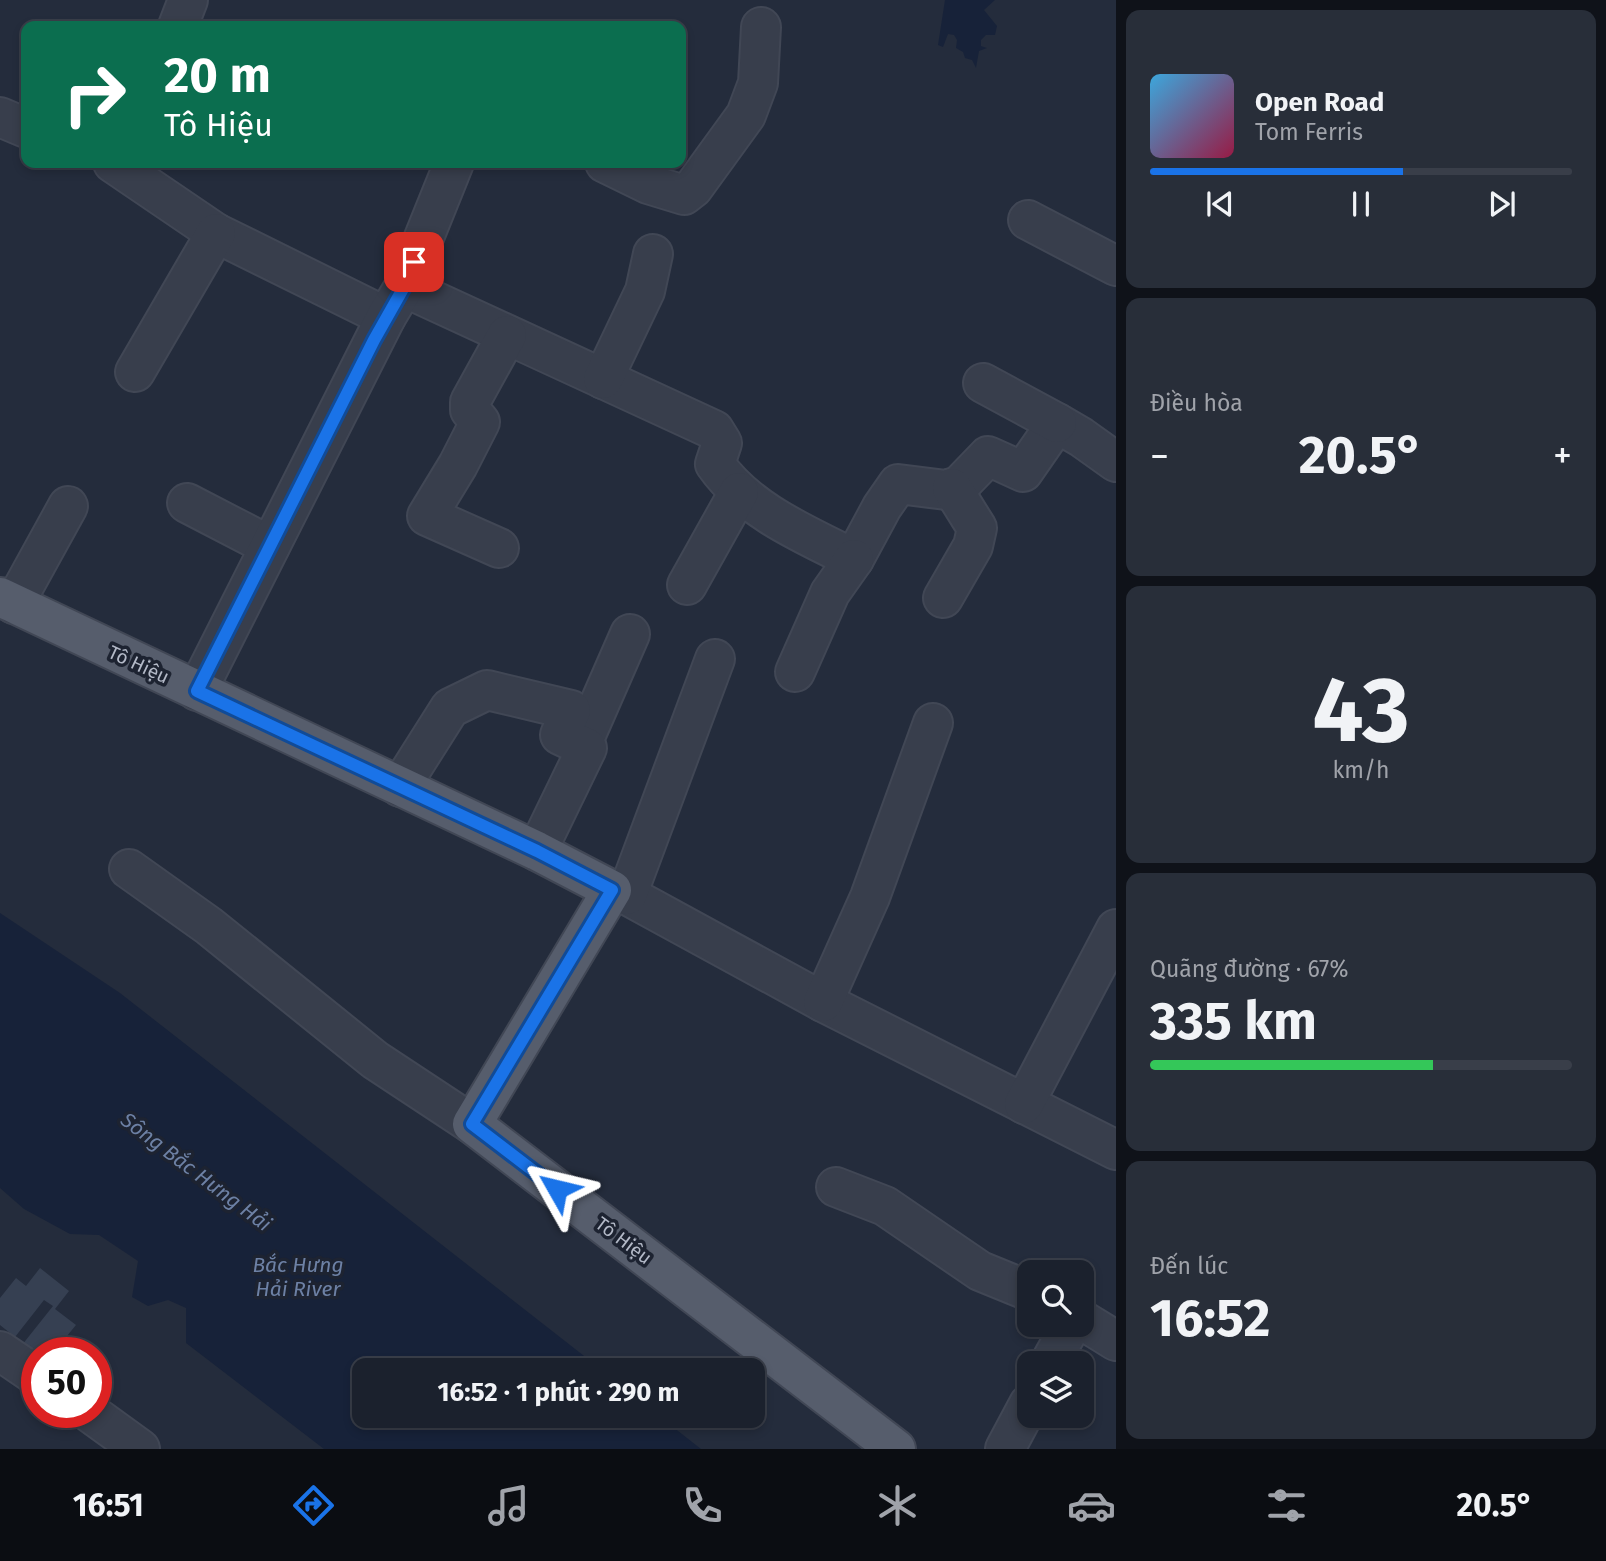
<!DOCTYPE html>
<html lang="vi">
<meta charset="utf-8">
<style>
:root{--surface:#1b212d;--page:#282e39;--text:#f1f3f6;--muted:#a0a3aa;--line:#393e49;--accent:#1a73e8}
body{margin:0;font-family:"Fira Sans",sans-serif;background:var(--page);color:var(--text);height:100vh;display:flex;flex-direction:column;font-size:26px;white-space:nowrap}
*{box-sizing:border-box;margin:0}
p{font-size:23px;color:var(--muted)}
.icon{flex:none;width:38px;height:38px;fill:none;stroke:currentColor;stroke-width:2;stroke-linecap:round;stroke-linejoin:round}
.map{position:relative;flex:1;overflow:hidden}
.drawer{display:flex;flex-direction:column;gap:10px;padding:10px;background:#0f1219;width:490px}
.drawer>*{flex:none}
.guide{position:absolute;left:21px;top:21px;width:665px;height:147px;border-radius:14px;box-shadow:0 4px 10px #0003,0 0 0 2px var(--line);background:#0b6e4f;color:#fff;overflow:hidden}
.tools{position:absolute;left:1017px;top:1260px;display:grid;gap:14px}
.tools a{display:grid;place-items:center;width:77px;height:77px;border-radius:14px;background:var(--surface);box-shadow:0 4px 10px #0003,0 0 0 2px var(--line);font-size:35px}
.speed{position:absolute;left:21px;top:1337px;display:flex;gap:14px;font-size:35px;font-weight:700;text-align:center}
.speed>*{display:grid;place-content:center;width:91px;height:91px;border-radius:50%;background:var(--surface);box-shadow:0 4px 10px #0003,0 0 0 2px var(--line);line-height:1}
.speed .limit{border:10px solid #d22;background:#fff;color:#111}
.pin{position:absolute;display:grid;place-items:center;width:60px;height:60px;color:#fff;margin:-30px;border-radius:14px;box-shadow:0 4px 10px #0006}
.me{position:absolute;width:77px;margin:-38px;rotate:307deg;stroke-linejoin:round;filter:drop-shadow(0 0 5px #0008)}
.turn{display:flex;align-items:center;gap:24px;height:147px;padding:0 28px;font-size:32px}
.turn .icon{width:91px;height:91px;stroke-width:2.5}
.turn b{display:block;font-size:49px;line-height:60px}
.big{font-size:52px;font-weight:700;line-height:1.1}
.drawer .card{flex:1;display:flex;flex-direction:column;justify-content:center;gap:10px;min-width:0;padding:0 24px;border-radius:14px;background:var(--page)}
.drawer .dial{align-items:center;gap:0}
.dial b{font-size:91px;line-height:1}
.song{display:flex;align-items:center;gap:21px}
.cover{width:84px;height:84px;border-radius:10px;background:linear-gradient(135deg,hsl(200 70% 55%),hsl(340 70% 35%))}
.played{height:7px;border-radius:4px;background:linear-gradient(90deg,var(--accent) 60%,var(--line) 60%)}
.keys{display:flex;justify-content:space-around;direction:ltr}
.heat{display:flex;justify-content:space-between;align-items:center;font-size:38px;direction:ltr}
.charge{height:10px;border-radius:5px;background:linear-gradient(90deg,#34c759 67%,var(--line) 0)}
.trip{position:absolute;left:352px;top:1358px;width:413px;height:70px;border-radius:14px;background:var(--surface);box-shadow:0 4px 10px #0003,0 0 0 2px var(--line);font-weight:700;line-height:70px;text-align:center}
.tabs{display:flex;height:112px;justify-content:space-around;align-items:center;background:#0b0d12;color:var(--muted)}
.tabs .icon{width:49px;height:49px}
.tabs .selected{color:var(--accent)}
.tabs b{font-size:32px;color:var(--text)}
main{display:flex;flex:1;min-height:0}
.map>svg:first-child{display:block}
.water{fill:#172239}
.building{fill:#364052}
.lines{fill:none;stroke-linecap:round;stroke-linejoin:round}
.minor-casing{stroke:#414755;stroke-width:42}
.major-casing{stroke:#414755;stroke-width:42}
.minor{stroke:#383e4c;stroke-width:38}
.major{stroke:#565d6c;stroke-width:38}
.route-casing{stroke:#114b97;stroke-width:18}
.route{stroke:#1a73e8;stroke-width:12}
.labels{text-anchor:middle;stroke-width:7;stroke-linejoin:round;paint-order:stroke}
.street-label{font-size:19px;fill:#b3b9c7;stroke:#1d2331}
.water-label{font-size:21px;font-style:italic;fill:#6d81a5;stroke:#1d2331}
</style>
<main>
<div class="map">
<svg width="1116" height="1449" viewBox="0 0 1116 1449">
<rect width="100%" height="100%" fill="#242c3c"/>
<!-- water -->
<g class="water">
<path d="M 945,0 L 995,0 L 984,10 L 997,26 L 995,35 L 986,35 L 981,40 L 981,46 L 987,48 L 979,51 L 976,68 L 972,60 L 965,58 L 963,52 L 956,48 L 957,40 L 954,35 L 948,34 L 943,47 L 938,45 Z"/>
<path d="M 0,913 L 120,993 L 602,1370 L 364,1370 L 364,1416 L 659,1416 L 701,1449 L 324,1449 L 186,1343 L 186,1308 L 168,1300 L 148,1306 L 132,1297 L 138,1261 L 99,1235 L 70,1234 L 24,1209 L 0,1188 Z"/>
</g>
<!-- building -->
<g class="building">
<path d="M 40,1268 L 69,1291 L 55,1309 L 76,1325 L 53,1353 L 37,1353 L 22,1345 L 53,1306 L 44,1300 L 15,1337 L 0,1325 L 0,1298 L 16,1278 L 26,1286 Z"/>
<path d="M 73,1339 L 88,1353 L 61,1353 Z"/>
</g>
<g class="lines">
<!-- minor casing -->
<g class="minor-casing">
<g id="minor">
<path d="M 178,26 L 188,0"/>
<path d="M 0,117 L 26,128"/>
<path d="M 113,163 L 216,233 L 386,317"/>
<path d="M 605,163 L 648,184 L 684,195 L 693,188 L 746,115 L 758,83 L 761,27"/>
<path d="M 1028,220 L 1116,266"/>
<path d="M 404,287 L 714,430 L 722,443 L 715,464 C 748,511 804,534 854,559 L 882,507 L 898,484 L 946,490 L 959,486 L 988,456 L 1023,472 L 1057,423 L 1081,437 L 1116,462"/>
<path d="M 135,372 L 216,233"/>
<path d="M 603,379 L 645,291 L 653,254"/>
<path d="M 983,383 L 1057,423"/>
<path d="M 187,503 L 270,546"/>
<path d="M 499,548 L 427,516 L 458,465 L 480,422 L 470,410 L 470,402 L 507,335"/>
<path d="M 687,585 L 739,492"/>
<path d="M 943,598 L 973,546 L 977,528 L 952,488"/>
<path d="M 14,604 L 68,506"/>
<path d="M 795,672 L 830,593 L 854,559"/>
<path d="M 197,691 L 386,317 L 404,287 L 454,163"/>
<path d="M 581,746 L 630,634"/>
<path d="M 400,787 L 450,708 L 487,690 L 571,710 L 560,735 L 587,748 L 537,851"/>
<path d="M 129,869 L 209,926 L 375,1060 L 472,1124"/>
<path d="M 612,890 L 627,895 L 823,1002 L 1116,1150"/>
<path d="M 627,895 L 715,659"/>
<path d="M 823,1002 L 870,897 L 933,723"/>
<path d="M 1024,1104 L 1116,929"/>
<path d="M 836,1187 L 885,1206 L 980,1271 L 1029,1291"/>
<path d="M 1082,1320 L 1116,1341"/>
<path d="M 0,1351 L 37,1376"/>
<path d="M 1050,1363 L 1071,1325"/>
<path d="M 89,1412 L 140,1449"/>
<path d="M 1005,1449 L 1029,1404"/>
</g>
</g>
<!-- major casing -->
<g class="major-casing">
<path id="major" d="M 0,597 L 537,851 L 612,890 L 472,1124 L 896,1449"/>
</g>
<!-- minor -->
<use href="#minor" class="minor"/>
<!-- major -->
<use href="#major" class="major"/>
</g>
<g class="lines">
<!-- route casing -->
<g class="route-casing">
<path id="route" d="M 414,262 L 404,287 L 374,340 L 197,691 L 537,851 L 612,890 L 472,1124 L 557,1189"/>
</g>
<!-- route -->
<use href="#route" class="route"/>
</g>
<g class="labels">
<!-- street labels -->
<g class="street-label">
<text transform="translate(139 664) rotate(25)" y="7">Tô Hiệu</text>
<text transform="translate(624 1240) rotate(37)" y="7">Tô Hiệu</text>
</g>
<!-- water labels -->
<g class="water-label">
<text transform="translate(196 1172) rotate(37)" y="7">Sông Bắc Hưng Hải</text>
<text x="298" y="1272">Bắc Hưng<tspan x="298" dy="24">Hải River</tspan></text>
</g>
</g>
</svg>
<div class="tools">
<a><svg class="icon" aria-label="search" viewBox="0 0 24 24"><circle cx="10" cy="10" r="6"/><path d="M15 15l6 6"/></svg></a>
<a><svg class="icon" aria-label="layers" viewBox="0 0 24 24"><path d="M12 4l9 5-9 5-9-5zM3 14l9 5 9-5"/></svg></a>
</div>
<div class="speed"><div class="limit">50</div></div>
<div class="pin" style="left:414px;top:262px;background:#d93025"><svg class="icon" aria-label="arrive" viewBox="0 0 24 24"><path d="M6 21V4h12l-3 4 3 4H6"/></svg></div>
<svg class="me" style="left:557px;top:1189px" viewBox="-20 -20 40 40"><path d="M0-17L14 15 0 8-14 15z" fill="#1a73e8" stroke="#fff" stroke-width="4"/></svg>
<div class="trip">16:52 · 1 phút · 290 m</div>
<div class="guide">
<div class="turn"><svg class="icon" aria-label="right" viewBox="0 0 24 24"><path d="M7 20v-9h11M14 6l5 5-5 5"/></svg><div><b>20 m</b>Tô Hiệu</div></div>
</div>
</div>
<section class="drawer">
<div class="card">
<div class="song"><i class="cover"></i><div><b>Open Road</b><p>Tom Ferris</p></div></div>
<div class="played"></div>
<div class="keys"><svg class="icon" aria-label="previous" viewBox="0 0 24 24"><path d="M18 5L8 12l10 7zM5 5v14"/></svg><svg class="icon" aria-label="pause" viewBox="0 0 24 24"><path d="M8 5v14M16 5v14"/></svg><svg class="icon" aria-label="next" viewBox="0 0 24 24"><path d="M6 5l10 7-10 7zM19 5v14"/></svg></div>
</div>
<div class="card"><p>Điều hòa</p>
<div class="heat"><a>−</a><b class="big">20.5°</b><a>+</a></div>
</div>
<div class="card dial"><b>43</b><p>km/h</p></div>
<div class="card"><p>Quãng đường · 67%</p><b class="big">335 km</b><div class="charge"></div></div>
<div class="card"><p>Đến lúc</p><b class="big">16:52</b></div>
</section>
</main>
<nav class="tabs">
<b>16:51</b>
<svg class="icon selected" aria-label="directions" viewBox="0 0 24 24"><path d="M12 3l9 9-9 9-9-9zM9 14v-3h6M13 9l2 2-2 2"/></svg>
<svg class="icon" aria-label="music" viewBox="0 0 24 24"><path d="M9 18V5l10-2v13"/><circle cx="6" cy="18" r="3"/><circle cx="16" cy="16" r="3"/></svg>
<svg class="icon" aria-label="phone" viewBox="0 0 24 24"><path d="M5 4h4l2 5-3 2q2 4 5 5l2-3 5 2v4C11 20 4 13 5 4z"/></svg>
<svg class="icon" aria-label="climate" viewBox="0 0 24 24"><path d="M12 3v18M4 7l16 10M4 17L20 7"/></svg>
<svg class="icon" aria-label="car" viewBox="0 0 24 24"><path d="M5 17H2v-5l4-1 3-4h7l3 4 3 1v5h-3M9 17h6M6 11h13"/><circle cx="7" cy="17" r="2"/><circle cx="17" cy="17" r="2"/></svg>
<svg class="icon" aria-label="filters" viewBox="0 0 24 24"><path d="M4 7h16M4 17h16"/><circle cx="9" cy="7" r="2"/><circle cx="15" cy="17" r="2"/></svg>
<b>20.5°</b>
</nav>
